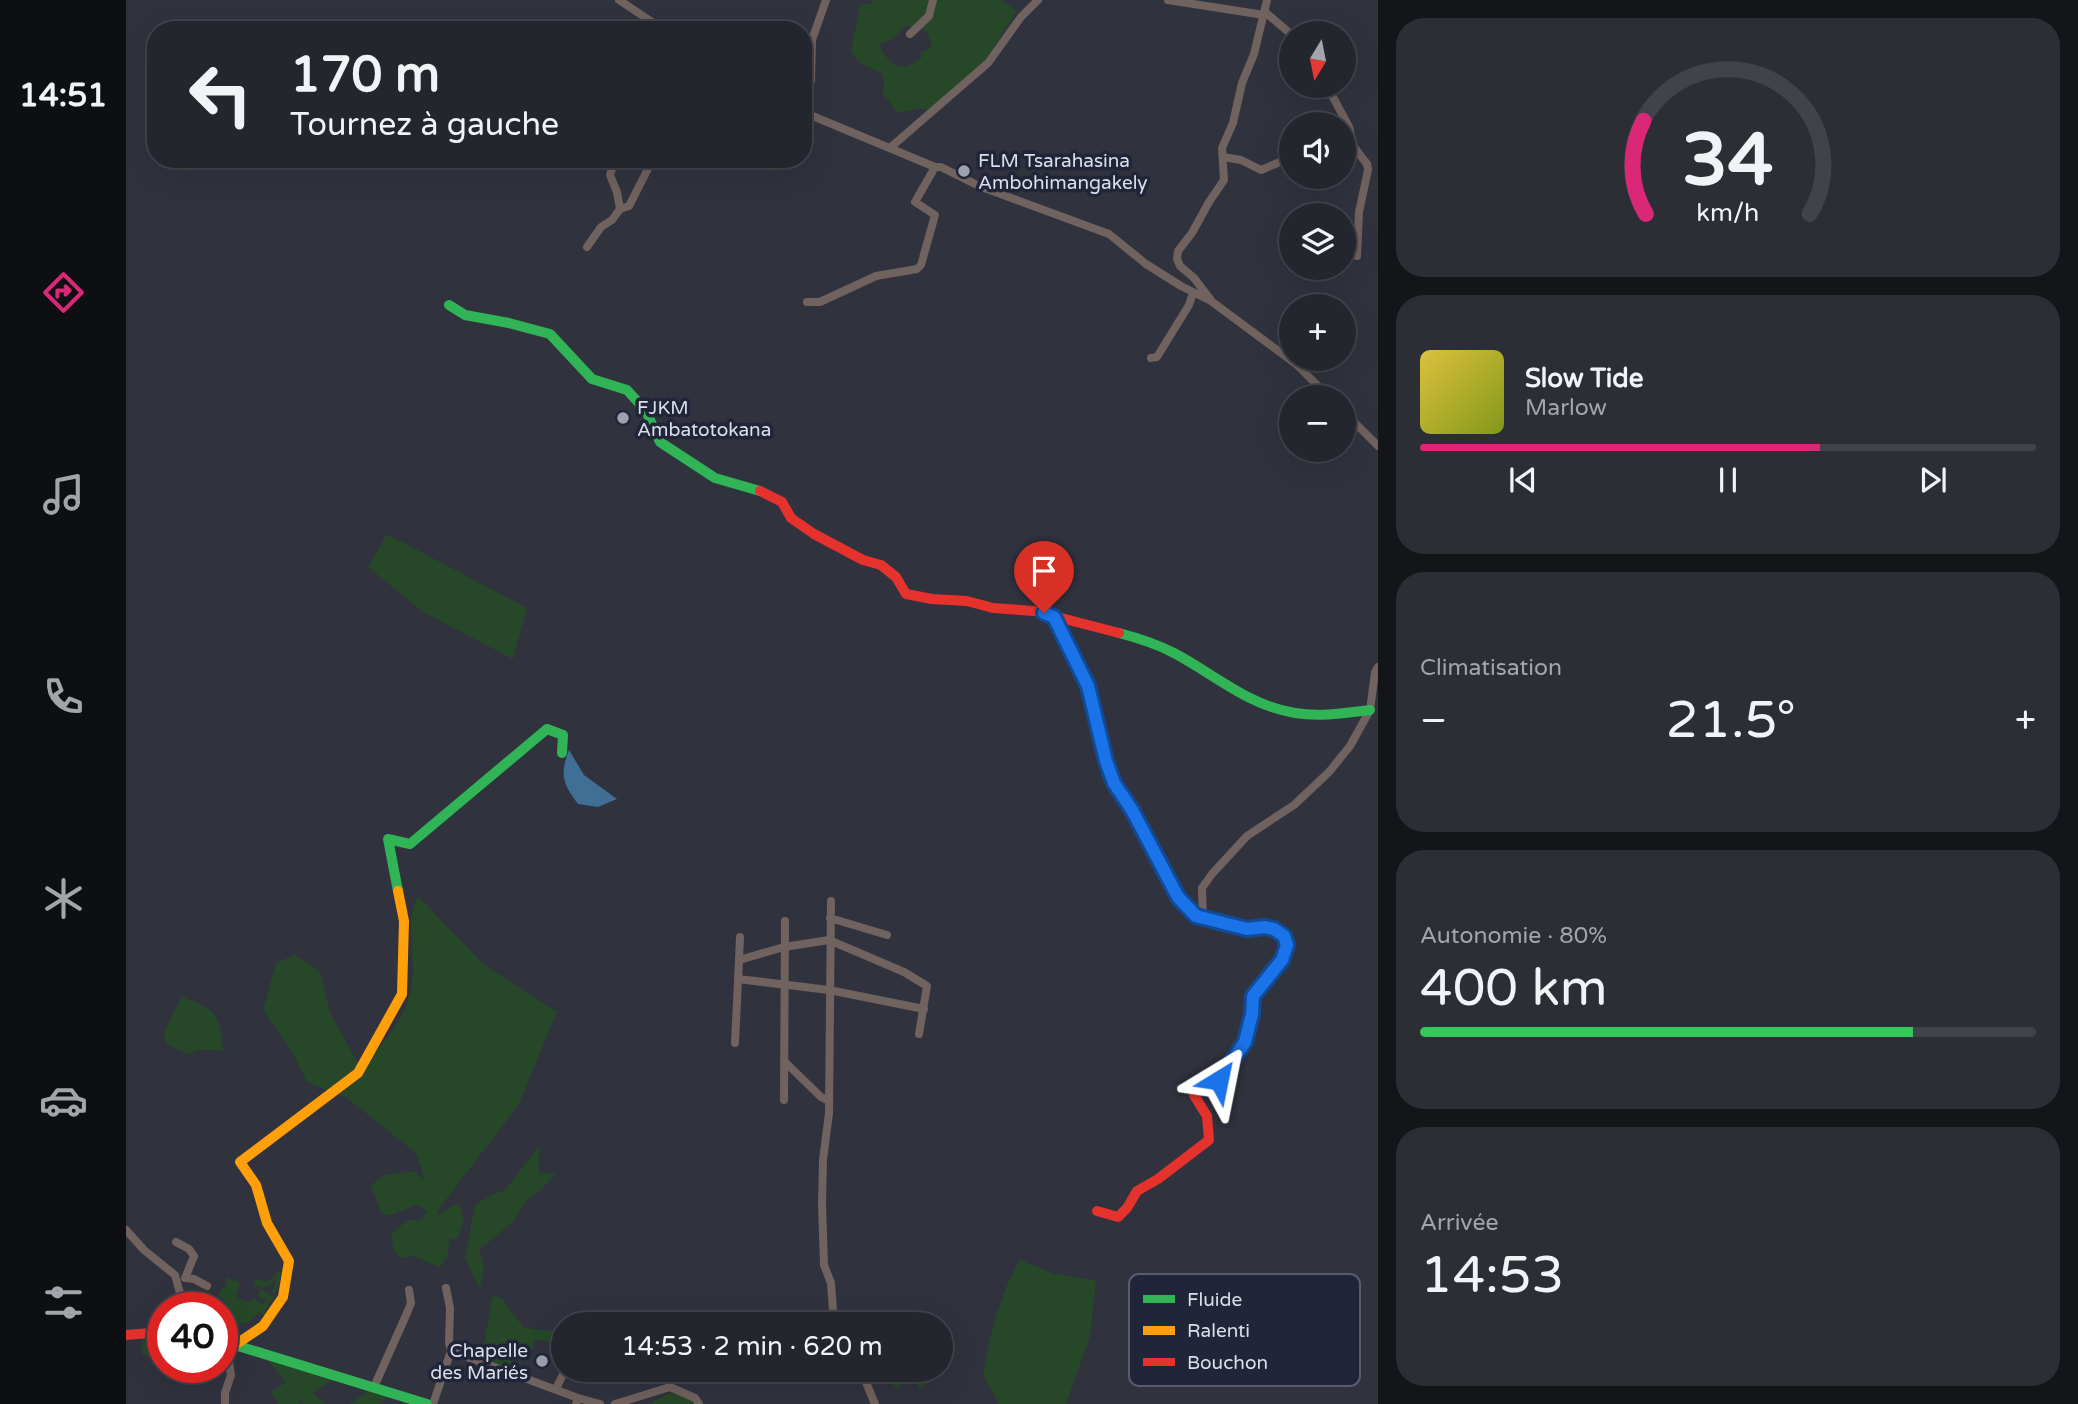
<!DOCTYPE html>
<html lang="fr">
<meta charset="utf-8">
<style>
:root{--surface:#24262e;--page:#2c2e36;--text:#f1f3f6;--muted:#a3a5aa;--line:#41434a;--accent:#db2777}
body{margin:0;font-family:"Varela Round",sans-serif;background:var(--page);color:var(--text);height:100vh;display:flex;flex-direction:column;font-size:26px;white-space:nowrap}
*{box-sizing:border-box;margin:0}
p{font-size:23px;color:var(--muted)}
.icon{flex:none;width:38px;height:38px;fill:none;stroke:currentColor;stroke-width:2;stroke-linecap:round;stroke-linejoin:round}
.map{position:relative;flex:1;overflow:hidden}
.details{display:flex;flex-direction:column;gap:18px;padding:18px;background:#141519;width:700px}
.details>*{flex:none}
.hud{position:absolute;left:21px;top:21px;width:665px;height:147px;border-radius:28px;box-shadow:0 7px 28px #0002,0 0 0 2px var(--line);background:#24262e;color:var(--text);overflow:hidden}
.needle{width:46px;rotate:190deg}
.buttons{position:absolute;left:1153px;top:21px;display:grid;gap:14px}
.buttons a{display:grid;place-items:center;width:77px;height:77px;border-radius:50%;background:var(--surface);box-shadow:0 7px 28px #0002,0 0 0 2px var(--line);font-size:35px}
.speed{position:absolute;left:21px;top:1292px;display:flex;gap:14px;font-size:35px;font-weight:700;text-align:center}
.speed>*{display:grid;place-content:center;width:91px;height:91px;border-radius:50%;background:var(--surface);box-shadow:0 7px 28px #0002,0 0 0 2px var(--line);line-height:1}
.speed .limit{border:10px solid #d22;background:#fff;color:#111}
.pin{position:absolute;display:grid;place-items:center;width:60px;height:60px;color:#fff;margin:-72px -30px;border-radius:50% 50% 50% 0;rotate:-45deg;box-shadow:0 0 7px #0007}
.pin .icon{rotate:45deg}
.me{position:absolute;width:77px;margin:-38px;rotate:35deg;stroke-linejoin:round;filter:drop-shadow(0 0 5px #0008)}
.turn{display:flex;align-items:center;gap:24px;height:147px;padding:0 28px;font-size:32px}
.turn .icon{width:91px;height:91px;stroke-width:2.5}
.turn b{display:block;font-size:49px;line-height:60px}
.big{font-size:52px;font-weight:600;line-height:1.1}
.details .tile{flex:1;display:flex;flex-direction:column;justify-content:center;gap:10px;min-width:0;padding:0 24px;border-radius:28px;background:var(--page)}
.details .dial{align-items:center;gap:0}
.dial svg{height:182px;overflow:visible;fill:none;stroke:var(--line);stroke-width:7;stroke-linecap:round;text-anchor:middle}
.dial text{fill:var(--text);stroke:none}
.song{display:flex;align-items:center;gap:21px}
.cover{width:84px;height:84px;border-radius:10px;background:linear-gradient(135deg,hsl(50 70% 55%),hsl(70 70% 35%))}
.played{height:7px;border-radius:4px;background:linear-gradient(90deg,var(--accent) 65%,var(--line) 65%)}
.keys{display:flex;justify-content:space-around;direction:ltr}
.heat{display:flex;justify-content:space-between;align-items:center;font-size:38px;direction:ltr}
.charge{height:10px;border-radius:5px;background:linear-gradient(90deg,#34c759 80%,var(--line) 0)}
.trip{position:absolute;left:425px;top:1312px;width:402px;height:70px;border-radius:35px;background:var(--surface);box-shadow:0 7px 28px #0002,0 0 0 2px var(--line);font-weight:600;line-height:70px;text-align:center}
main{display:flex;flex:1;min-height:0}
.menu{display:flex;flex-direction:column;width:126px;justify-content:space-around;align-items:center;background:#0e0f12;color:var(--muted)}
.menu .icon{width:49px;height:49px}
.menu .current{color:var(--accent)}
.menu b{font-size:32px;color:var(--text)}
.map>svg:first-child{display:block}
.green{fill:#264828;fill-rule:evenodd}
.water{fill:#3f6f94}
.lines{fill:none;stroke-linecap:round;stroke-linejoin:round}
.street{stroke:#70625e;stroke-width:8}
.fast{stroke:#30b455;stroke-width:10}
.slow{stroke:#ff9f0a;stroke-width:10}
.jam{stroke:#e5322d;stroke-width:10}
.route-casing{stroke:#114b97;stroke-width:18}
.route{stroke:#1a73e8;stroke-width:12}
.poi-dot{fill:#9ea2ae;stroke:#212539;stroke-width:2.5}
.labels{text-anchor:middle;stroke-width:7;stroke-linejoin:round;paint-order:stroke}
.poi-label{font-size:19px;fill:#dadeeb;stroke:#212539;text-anchor:start}
.key{fill:#212539;stroke:#585c6e;stroke-width:2}
.key-label{font-size:19px;fill:#dadeeb}
</style>
<main>
<nav class="menu">
<b>14:51</b>
<svg class="icon current" aria-label="directions" viewBox="0 0 24 24"><path d="M12 3l9 9-9 9-9-9zM9 14v-3h6M13 9l2 2-2 2"/></svg>
<svg class="icon" aria-label="music" viewBox="0 0 24 24"><path d="M9 18V5l10-2v13"/><circle cx="6" cy="18" r="3"/><circle cx="16" cy="16" r="3"/></svg>
<svg class="icon" aria-label="phone" viewBox="0 0 24 24"><path d="M5 4h4l2 5-3 2q2 4 5 5l2-3 5 2v4C11 20 4 13 5 4z"/></svg>
<svg class="icon" aria-label="climate" viewBox="0 0 24 24"><path d="M12 3v18M4 7l16 10M4 17L20 7"/></svg>
<svg class="icon" aria-label="car" viewBox="0 0 24 24"><path d="M5 17H2v-5l4-1 3-4h7l3 4 3 1v5h-3M9 17h6M6 11h13"/><circle cx="7" cy="17" r="2"/><circle cx="17" cy="17" r="2"/></svg>
<svg class="icon" aria-label="filters" viewBox="0 0 24 24"><path d="M4 7h16M4 17h16"/><circle cx="9" cy="7" r="2"/><circle cx="15" cy="17" r="2"/></svg>
</nav>
<div class="map">
<svg width="1252" height="1404" viewBox="0 0 1252 1404">
<rect width="100%" height="100%" fill="#30323e"/>
<!-- green -->
<g class="green">
<path d="M 747,0 L 875,0 L 891,11 L 860,59 L 802,111 L 795,108 L 772,113 L 756,92 L 758,85 L 757,74 L 734,63 L 725,52 L 734,5 L 746,3 ZM 780,26 L 793,26 L 802,34 L 806,47 L 794,52 L 796,57 C 776,74 764,67 753,45 L 766,39 Z"/>
<path d="M 261,534 L 401,608 L 387,659 L 297,612 L 242,567 Z"/>
<path d="M 292,896 L 357,964 L 431,1012 L 392,1106 L 311,1211 L 313,1215 L 322,1208 L 334,1204 L 338,1219 L 332,1238 L 323,1240 L 322,1257 L 313,1267 L 287,1256 L 273,1258 L 267,1249 L 266,1233 L 282,1220 L 295,1220 L 301,1212 L 291,1205 L 262,1216 L 255,1212 L 245,1185 L 259,1175 L 289,1171 L 299,1181 L 290,1153 L 221,1098 L 181,1082 L 166,1051 L 137,1010 L 150,963 L 169,955 L 194,971 L 204,1013 L 235,1069 C 258,1042 281,1019 286,982 C 290,953 278,922 292,896 Z"/>
<path d="M 55,997 C 89,1008 94,1014 97,1050 L 73,1050 L 61,1054 L 41,1045 L 38,1033 Z"/>
<path d="M 413,1146 L 413,1173 L 430,1173 L 418,1187 L 401,1200 L 387,1222 L 353,1250 L 358,1268 L 354,1290 L 339,1258 L 349,1205 L 365,1195 L 379,1190 Z"/>
<path d="M 894,1260 L 929,1274 L 970,1280 L 964,1337 L 940,1404 L 873,1404 L 857,1374 C 865,1334 873,1295 894,1260 Z"/>
<path d="M 149,1271 L 158,1272 L 154,1277 L 154,1284 L 148,1294 L 146,1292 L 151,1278 L 141,1287 L 127,1286 L 129,1282 L 127,1278 L 140,1282 L 150,1275 Z"/>
<path d="M 101,1277 L 114,1283 L 110,1296 L 118,1301 L 125,1301 L 128,1298 L 137,1305 L 140,1299 L 134,1298 L 131,1294 L 134,1293 L 132,1291 L 135,1289 L 148,1297 L 139,1311 L 142,1315 L 140,1318 L 133,1312 L 123,1322 L 107,1326 L 106,1321 L 99,1316 L 101,1304 L 92,1294 L 94,1290 L 100,1286 Z"/>
<path d="M 369,1296 L 376,1299 L 398,1328 L 437,1332 L 437,1342 L 425,1342 L 409,1339 L 406,1351 L 391,1346 L 383,1368 L 356,1357 L 366,1297 Z"/>
<path d="M 17,1337 L 37,1337 L 37,1362 L 15,1354 Z"/>
<path d="M 139,1357 L 209,1378 L 187,1393 L 199,1404 L 178,1404 L 172,1397 L 176,1404 L 152,1404 L 145,1392 L 160,1382 Z"/>
<path d="M 753,1370 L 805,1370 L 801,1384 L 793,1389 L 786,1376 L 770,1389 Z"/>
<path d="M 245,1389 L 264,1395 L 252,1404 L 224,1404 Z"/>
<path d="M 544,1393 L 563,1398 L 567,1404 L 522,1404 Z"/>
</g>
<!-- water -->
<path class="water" d="M 443,750 L 458,775 L 491,799 L 472,807 L 452,804 C 436,783 434,774 443,750 Z"/>
<g class="lines">
<!-- street -->
<g class="street">
<path d="M 493,0 L 538,30"/>
<path d="M 1042,0 L 1138,15"/>
<path d="M 1139,12 L 1166,35"/>
<path d="M 516,30 L 520,19"/>
<path d="M 784,34 L 803,16 L 807,0"/>
<path d="M 1201,86 L 1223,127 L 1228,147 L 1241,164 L 1242,170 L 1233,212 L 1231,256"/>
<path d="M 677,94 L 685,81 L 686,40 L 700,0"/>
<path d="M 677,112 L 809,167 L 815,167 L 853,186 L 983,234 L 1020,264 L 1055,286 L 1085,301 L 1116,324 L 1170,364 L 1203,397"/>
<path d="M 765,147 L 862,63 L 895,17 L 912,0"/>
<path d="M 1097,157 L 1115,160 L 1135,170 L 1154,162"/>
<path d="M 494,209 L 503,206 L 527,159"/>
<path d="M 461,247 L 475,227 L 486,220 L 494,209 L 491,192 L 484,175 L 489,159"/>
<path d="M 1084,299 L 1068,278 L 1054,266 L 1051,259 L 1052,251 L 1066,233 L 1083,202 L 1098,180 L 1096,148 L 1107,123 L 1116,83 L 1128,54 L 1141,0"/>
<path d="M 681,302 L 694,302 L 750,276 L 791,269 L 795,265 L 809,215 L 789,202 L 809,167"/>
<path d="M 1025,358 L 1031,357 L 1063,305 L 1067,293"/>
<path d="M 1218,412 L 1252,446"/>
<path d="M 705,901 L 703,1113 L 697,1160 L 696,1204 L 698,1265 L 705,1283 L 708,1325"/>
<path d="M 704,918 L 761,935"/>
<path d="M 1077,918 L 1076,888 L 1086,874 L 1121,836 L 1168,805 L 1203,772 L 1224,746 L 1244,710 L 1249,672 L 1252,667"/>
<path d="M 613,960 L 614,937"/>
<path d="M 612,979 L 703,990 L 798,1009"/>
<path d="M 609,1043 L 613,960 L 658,947 L 703,940 L 778,972 L 801,986 L 793,1034"/>
<path d="M 658,1061 L 695,1097 L 703,1101"/>
<path d="M 658,1100 L 659,921"/>
<path d="M 0,1230 L 18,1250 L 49,1275 L 58,1307"/>
<path d="M 50,1242 L 63,1249 L 68,1256 L 60,1276"/>
<path d="M 59,1278 L 68,1279 L 81,1286"/>
<path d="M 320,1288 L 324,1308 L 323,1343 L 325,1351 L 452,1398 L 450,1404"/>
<path d="M 735,1370 L 749,1404"/>
<path d="M 248,1387 L 281,1313 L 285,1303 L 283,1290"/>
<path d="M 430,1389 L 439,1370"/>
<path d="M 452,1398 L 474,1404"/>
<path d="M 99,1404 L 99,1393 L 105,1375 L 100,1342"/>
<path d="M 307,1404 L 325,1351"/>
<path d="M 489,1404 L 544,1387 L 569,1398 L 573,1404"/>
</g>
<!-- fast -->
<g class="fast">
<path d="M 323,305 L 339,315 L 383,323 L 424,334 L 466,379 L 501,390 L 520,411 L 534,442 L 589,478 L 634,491"/>
<path d="M 993,633 C 1012,638 1031,644 1048,653 C 1088,674 1123,706 1169,713 C 1194,717 1219,713 1244,710"/>
<path d="M 272,891 L 262,839 L 284,844 L 421,729 L 437,735 L 436,753"/>
<path d="M 96,1341 L 301,1404"/>
</g>
<!-- slow -->
<g class="slow">
<path d="M 928,616 L 962,686 L 980,761 L 988,783 L 1006,810 L 1052,897 L 1070,916 L 1121,929 L 1139,927 L 1148,929 L 1158,936 L 1161,945 L 1156,959"/>
<path d="M 109,1345 L 137,1326 L 157,1297 L 163,1261 L 141,1223 L 130,1185 L 114,1162 L 232,1073 L 276,994 L 278,921 L 272,891"/>
</g>
<!-- jam -->
<g class="jam">
<path d="M 634,491 L 656,502 L 665,518 L 688,534 L 737,560 L 755,565 L 770,577 L 780,594 L 806,599 L 841,601 L 867,608 L 908,611 L 993,633"/>
<path d="M 971,1211 L 992,1217 L 1001,1208 L 1011,1191 L 1032,1179 L 1083,1140 L 1081,1116 L 1068,1095 L 1093,1080 L 1103,1068 L 1119,1042 L 1126,1014 L 1127,996 L 1156,959"/>
<path d="M 0,1335 L 37,1332"/>
</g>
</g>
<g class="lines">
<!-- route casing -->
<g class="route-casing">
<path id="route" d="M 918,613 L 928,617 L 962,686 L 980,761 L 988,783 L 1006,810 L 1052,897 L 1070,916 L 1121,929 L 1139,927 L 1148,929 L 1158,936 L 1161,945 L 1156,960 L 1127,996 L 1126,1014 L 1119,1042 L 1093,1080"/>
</g>
<!-- route -->
<use href="#route" class="route"/>
</g>
<!-- markers -->
<g class="poi-dot">
<circle cx="838" cy="171" r="7"/>
<circle cx="497" cy="418" r="7"/>
<circle cx="416" cy="1361" r="7"/>
</g>
<g class="labels">
<!-- poi labels -->
<g class="poi-label">
<text x="852" y="167">FLM Tsarahasina<tspan x="852" dy="22">Ambohimangakely</tspan></text>
<text x="511" y="414">FJKM<tspan x="511" dy="22">Ambatotokana</tspan></text>
<text x="402" y="1357" text-anchor="end">Chapelle<tspan x="402" dy="22">des Mariés</tspan></text>
</g>
</g>
<!-- legend -->
<rect x="1003" y="1274" width="231" height="112" rx="10" class="key"/>
<rect x="1017" y="1295" width="32" height="8" fill="#30b455"/>
<rect x="1017" y="1326" width="32" height="9" fill="#ff9f0a"/>
<rect x="1017" y="1358" width="32" height="8" fill="#e5322d"/>
<g class="key-label">
<text x="1061" y="1306">Fluide</text>
<text x="1061" y="1337">Ralenti</text>
<text x="1061" y="1369">Bouchon</text>
</g>
</svg>
<div class="buttons">
<a><svg class="needle" viewBox="-14 -14 28 28"><path d="M0-13l5 13h-10z" fill="#e53935"/><path d="M0 13l5-13h-10z" fill="#a3a5aa"/></svg></a>
<a><svg class="icon" aria-label="sound" viewBox="0 0 24 24"><path d="M4 9h4l5-4v14l-5-4H4zM17 9q2 3 0 6"/></svg></a>
<a><svg class="icon" aria-label="layers" viewBox="0 0 24 24"><path d="M12 4l9 5-9 5-9-5zM3 14l9 5 9-5"/></svg></a>
<a>+</a>
<a>−</a>
</div>
<div class="speed"><div class="limit">40</div></div>
<div class="pin" style="left:918px;top:613px;background:#d93025"><svg class="icon" aria-label="arrive" viewBox="0 0 24 24"><path d="M6 21V4h12l-3 4 3 4H6"/></svg></div>
<svg class="me" style="left:1093px;top:1080px" viewBox="-20 -20 40 40"><path d="M0-17L14 15 0 8-14 15z" fill="#1a73e8" stroke="#fff" stroke-width="4"/></svg>
<div class="trip">14:53 · 2 min · 620 m</div>
<div class="hud">
<div class="turn"><svg class="icon" aria-label="left" viewBox="0 0 24 24"><path d="M17 20v-9H6M10 6l-5 5 5 5"/></svg><div><b>170 m</b>Tournez à gauche</div></div>
</div>
</div>
<section class="details">
<div class="tile dial"><svg viewBox="0 0 100 80">
<path d="M14 69A42 42 0 1 1 86 69"/>
<path d="M14 69A42 42 0 0 1 13 28" stroke="#db2777"/>
<text x="50" y="56" font-size="32" font-weight="700">34</text>
<text x="50" y="72" font-size="11">km/h</text>
</svg></div>
<div class="tile">
<div class="song"><i class="cover"></i><div><b>Slow Tide</b><p>Marlow</p></div></div>
<div class="played"></div>
<div class="keys"><svg class="icon" aria-label="previous" viewBox="0 0 24 24"><path d="M18 5L8 12l10 7zM5 5v14"/></svg><svg class="icon" aria-label="pause" viewBox="0 0 24 24"><path d="M8 5v14M16 5v14"/></svg><svg class="icon" aria-label="next" viewBox="0 0 24 24"><path d="M6 5l10 7-10 7zM19 5v14"/></svg></div>
</div>
<div class="tile"><p>Climatisation</p>
<div class="heat"><a>−</a><b class="big">21.5°</b><a>+</a></div>
</div>
<div class="tile"><p>Autonomie · 80%</p><b class="big">400 km</b><div class="charge"></div></div>
<div class="tile"><p>Arrivée</p><b class="big">14:53</b></div>
</section>
</main>
